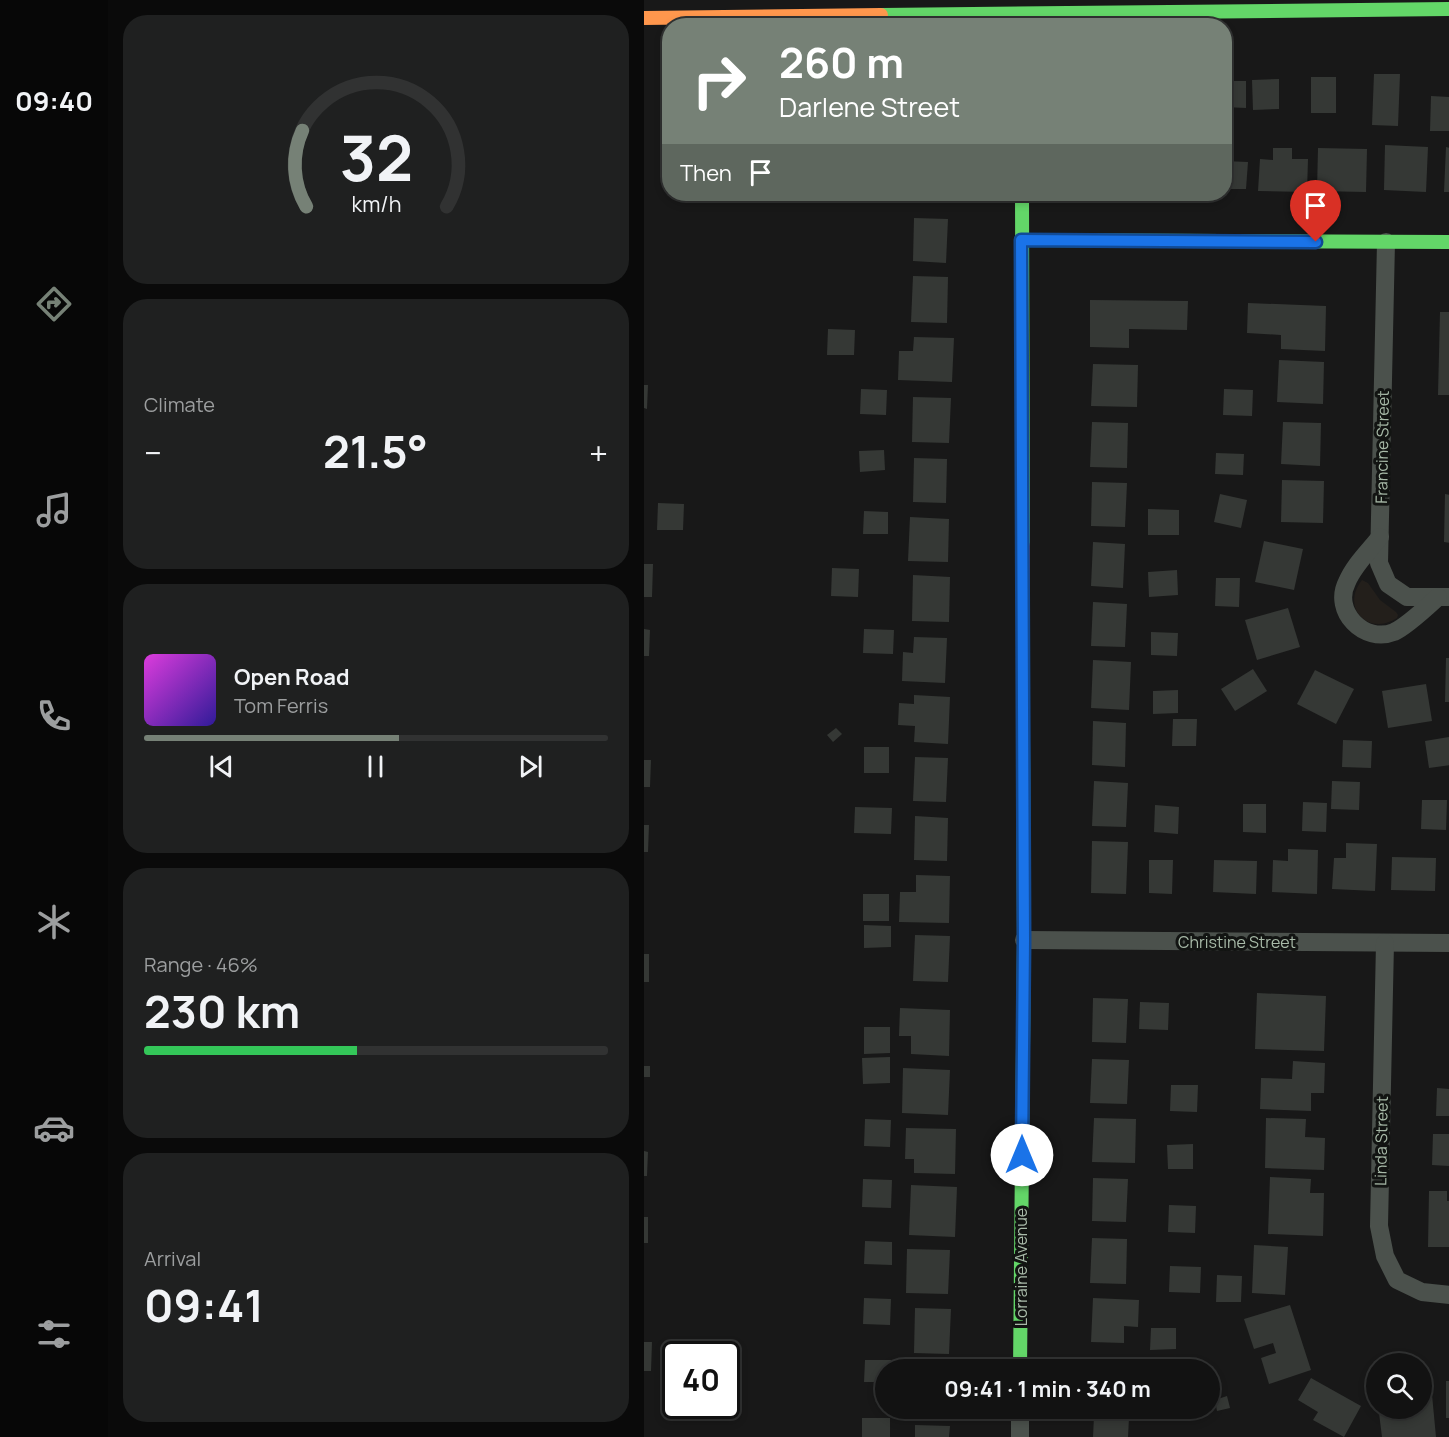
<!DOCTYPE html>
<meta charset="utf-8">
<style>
:root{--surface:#121212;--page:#1f2020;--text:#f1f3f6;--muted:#9c9e9f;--line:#313232;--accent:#768176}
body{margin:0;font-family:Manrope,sans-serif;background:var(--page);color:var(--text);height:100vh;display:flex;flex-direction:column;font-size:22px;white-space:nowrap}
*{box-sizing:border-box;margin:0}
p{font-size:20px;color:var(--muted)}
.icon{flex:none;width:33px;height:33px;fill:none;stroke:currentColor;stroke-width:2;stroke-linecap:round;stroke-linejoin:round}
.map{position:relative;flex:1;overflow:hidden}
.panel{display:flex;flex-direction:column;gap:15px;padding:15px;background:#0a0a0a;width:536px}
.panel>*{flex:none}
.hud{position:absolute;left:18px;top:18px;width:570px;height:183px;border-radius:24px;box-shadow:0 3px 9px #0003,0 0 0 2px var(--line);background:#768176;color:#fff;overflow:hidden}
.fabs{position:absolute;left:722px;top:1353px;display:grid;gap:12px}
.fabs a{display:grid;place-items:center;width:66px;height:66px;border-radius:50%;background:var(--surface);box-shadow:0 3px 9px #0003,0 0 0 2px var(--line);font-size:30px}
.speed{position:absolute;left:18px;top:1341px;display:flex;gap:12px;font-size:30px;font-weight:700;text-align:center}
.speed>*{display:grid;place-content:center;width:78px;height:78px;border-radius:50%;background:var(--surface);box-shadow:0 3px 9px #0003,0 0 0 2px var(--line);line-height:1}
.speed .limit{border:3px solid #111;border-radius:9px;background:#fff;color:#111}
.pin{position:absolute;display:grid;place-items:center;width:51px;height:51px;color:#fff;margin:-62px -26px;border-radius:50% 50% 50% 0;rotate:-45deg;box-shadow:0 0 6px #0007}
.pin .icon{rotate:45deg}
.me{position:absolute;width:66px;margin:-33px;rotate:0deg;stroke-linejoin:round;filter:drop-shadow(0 0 4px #0008)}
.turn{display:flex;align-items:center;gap:21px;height:126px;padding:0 18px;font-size:27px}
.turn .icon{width:78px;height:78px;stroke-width:2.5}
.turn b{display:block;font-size:42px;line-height:51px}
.then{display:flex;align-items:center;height:57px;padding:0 18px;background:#0003;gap:12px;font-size:22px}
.big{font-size:45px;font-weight:700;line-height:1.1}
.panel .widget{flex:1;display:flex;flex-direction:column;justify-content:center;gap:9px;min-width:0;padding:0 21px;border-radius:24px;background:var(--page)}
.panel .dial{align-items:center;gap:0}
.dial svg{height:156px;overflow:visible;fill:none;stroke:var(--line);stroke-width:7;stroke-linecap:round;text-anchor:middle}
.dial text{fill:var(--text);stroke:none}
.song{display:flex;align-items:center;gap:18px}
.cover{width:72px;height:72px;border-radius:9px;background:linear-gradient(135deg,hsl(300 70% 55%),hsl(250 70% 35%))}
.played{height:6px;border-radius:3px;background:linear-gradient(90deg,var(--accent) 55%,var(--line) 55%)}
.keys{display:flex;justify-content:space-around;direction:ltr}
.heat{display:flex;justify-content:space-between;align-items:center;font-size:33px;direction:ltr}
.charge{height:9px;border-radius:4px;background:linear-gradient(90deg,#34c759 46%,var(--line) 0)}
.trip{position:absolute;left:231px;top:1359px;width:345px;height:60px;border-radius:30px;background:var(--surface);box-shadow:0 3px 9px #0003,0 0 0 2px var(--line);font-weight:700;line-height:60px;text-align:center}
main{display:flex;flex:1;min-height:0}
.menu{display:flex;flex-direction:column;width:108px;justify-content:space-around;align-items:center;background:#070707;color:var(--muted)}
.menu .icon{width:42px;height:42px}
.menu .on{color:var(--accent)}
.menu b{font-size:27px;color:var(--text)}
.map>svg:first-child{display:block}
.green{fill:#231f1b}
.building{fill:#353835}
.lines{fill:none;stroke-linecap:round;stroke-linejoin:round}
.street{stroke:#4b514c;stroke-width:18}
.fast{stroke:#63d668;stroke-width:14}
.slow{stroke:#ff974d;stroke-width:14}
.jam{stroke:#b3261e;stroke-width:14}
.route-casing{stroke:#114b97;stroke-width:15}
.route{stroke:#1a73e8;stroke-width:10}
.labels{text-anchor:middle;stroke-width:6;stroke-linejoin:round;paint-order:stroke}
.street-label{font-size:16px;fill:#a8baa8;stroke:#121412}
</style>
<main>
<nav class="menu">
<b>09:40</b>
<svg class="icon on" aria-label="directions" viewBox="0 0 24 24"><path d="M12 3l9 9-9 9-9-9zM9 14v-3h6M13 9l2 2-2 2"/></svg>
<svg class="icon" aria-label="music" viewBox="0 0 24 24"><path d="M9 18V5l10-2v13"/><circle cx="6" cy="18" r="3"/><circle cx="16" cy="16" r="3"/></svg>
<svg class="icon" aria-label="phone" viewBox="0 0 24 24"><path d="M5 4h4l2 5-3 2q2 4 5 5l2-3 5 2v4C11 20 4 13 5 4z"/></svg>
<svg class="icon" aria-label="climate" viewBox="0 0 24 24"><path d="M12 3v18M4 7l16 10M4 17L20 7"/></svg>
<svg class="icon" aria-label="car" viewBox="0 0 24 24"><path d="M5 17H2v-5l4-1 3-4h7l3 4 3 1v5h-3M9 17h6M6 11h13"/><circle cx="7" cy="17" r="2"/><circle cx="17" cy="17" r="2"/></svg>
<svg class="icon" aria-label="filters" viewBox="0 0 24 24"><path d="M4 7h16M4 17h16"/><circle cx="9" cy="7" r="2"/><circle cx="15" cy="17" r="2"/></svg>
</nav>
<section class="panel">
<div class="widget dial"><svg viewBox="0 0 100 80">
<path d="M14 69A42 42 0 1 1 86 69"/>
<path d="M14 69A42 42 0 0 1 12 30" stroke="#768176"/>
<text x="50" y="56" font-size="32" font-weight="700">32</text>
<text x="50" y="72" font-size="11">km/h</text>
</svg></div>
<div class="widget"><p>Climate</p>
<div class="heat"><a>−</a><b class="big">21.5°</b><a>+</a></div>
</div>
<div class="widget">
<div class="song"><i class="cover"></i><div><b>Open Road</b><p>Tom Ferris</p></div></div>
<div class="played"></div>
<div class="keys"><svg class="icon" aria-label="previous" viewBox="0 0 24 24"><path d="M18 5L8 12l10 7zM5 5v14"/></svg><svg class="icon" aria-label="pause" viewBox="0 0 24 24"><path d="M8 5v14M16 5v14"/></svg><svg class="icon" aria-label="next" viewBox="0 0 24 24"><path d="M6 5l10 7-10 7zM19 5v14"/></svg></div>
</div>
<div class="widget"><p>Range · 46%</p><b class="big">230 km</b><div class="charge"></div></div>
<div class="widget"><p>Arrival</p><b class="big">09:41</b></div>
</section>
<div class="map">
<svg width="806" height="1437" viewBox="0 0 806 1437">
<rect width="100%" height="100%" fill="#181818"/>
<!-- green -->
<path class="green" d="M 718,580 L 724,583 L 736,600 L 752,612 L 754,615 L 753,618 C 724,637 696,607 718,580 Z"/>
<!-- building -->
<g class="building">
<path d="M 730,74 L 756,74 L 754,126 L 728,125 Z"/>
<rect x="667" y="77" width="25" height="36"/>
<path d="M 635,79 L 635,109 L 609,110 L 608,80 Z"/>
<path d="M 580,81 L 602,81 L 602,108 L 580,107 Z"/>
<path d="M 787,96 L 806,97 L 806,131 L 786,131 Z"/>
<path d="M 741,145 L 784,147 L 782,192 L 740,190 Z"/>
<path d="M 802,147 L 806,148 L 806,192 L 800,192 Z"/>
<path d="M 629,148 L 648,148 L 648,159 L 664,159 L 663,192 L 614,191 L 616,159 L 629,160 Z"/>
<path d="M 674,148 L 723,149 L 722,192 L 673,191 Z"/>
<path d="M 580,161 L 604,162 L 602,189 L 580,189 Z"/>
<path d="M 246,194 L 302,194 L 302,203 L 245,201 Z"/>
<path d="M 270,218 L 304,219 L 302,263 L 269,261 Z"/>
<path d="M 269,276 L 304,277 L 303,323 L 267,322 Z"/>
<path d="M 446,300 L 544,301 L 543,330 L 485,329 L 485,348 L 446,347 Z"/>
<path d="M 604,303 L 682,306 L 681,351 L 637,349 L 637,335 L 603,333 Z"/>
<path d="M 796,312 L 806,312 L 806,395 L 794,395 Z"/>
<path d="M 184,329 L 211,330 L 210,355 L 183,355 Z"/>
<path d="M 270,337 L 310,338 L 308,382 L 254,380 L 255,351 L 269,351 Z"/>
<path d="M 635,360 L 680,362 L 679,404 L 633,402 Z"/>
<path d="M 449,364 L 494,365 L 493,407 L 447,406 Z"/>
<path d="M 0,385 L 4,385 L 3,409 L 0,408 Z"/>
<path d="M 217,389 L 243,390 L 242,415 L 216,414 Z"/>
<path d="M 580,389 L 609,390 L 608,416 L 579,415 Z"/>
<path d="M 269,397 L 307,398 L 305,443 L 268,442 Z"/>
<path d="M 448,422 L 484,423 L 483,468 L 446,467 Z"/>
<path d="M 639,422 L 677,423 L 676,466 L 637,464 Z"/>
<path d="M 240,450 L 241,470 L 216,472 L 215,451 Z"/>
<path d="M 572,453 L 600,454 L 599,475 L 571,474 Z"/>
<path d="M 270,458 L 303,459 L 302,503 L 269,502 Z"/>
<path d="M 638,480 L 680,481 L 679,523 L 637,522 Z"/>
<path d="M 448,482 L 483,483 L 481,527 L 447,526 Z"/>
<path d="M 576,494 L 603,500 L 597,528 L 570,522 Z"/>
<path d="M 801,494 L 806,495 L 806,543 L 800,542 Z"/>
<path d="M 14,503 L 40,504 L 39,530 L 13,530 Z"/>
<path d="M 504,509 L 535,510 L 535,535 L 504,535 Z"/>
<path d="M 220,511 L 244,512 L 244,534 L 219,534 Z"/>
<path d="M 266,517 L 305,519 L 304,562 L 264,561 Z"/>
<path d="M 620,541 L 659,549 L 650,590 L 611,582 Z"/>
<path d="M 449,542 L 481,544 L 479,588 L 447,586 Z"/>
<path d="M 0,564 L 9,564 L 8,597 L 0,597 Z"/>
<path d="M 188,568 L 215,569 L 214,597 L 187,596 Z"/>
<path d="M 533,570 L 534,595 L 505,597 L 504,572 Z"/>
<path d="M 269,575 L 306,577 L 305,622 L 268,621 Z"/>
<path d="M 572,578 L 596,578 L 595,607 L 571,606 Z"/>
<path d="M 449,602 L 483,604 L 481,647 L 447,646 Z"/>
<path d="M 644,608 L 656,647 L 613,660 L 601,620 Z"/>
<path d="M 0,629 L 6,630 L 5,656 L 0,656 Z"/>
<path d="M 220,629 L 250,630 L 249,654 L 219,653 Z"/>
<path d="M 507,632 L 534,633 L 533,656 L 507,655 Z"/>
<path d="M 270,637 L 303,638 L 301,683 L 258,681 L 259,652 L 269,653 Z"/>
<path d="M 802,658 L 806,658 L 806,702 L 801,702 Z"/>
<path d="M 449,660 L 487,662 L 485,710 L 447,708 Z"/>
<path d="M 609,669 L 623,691 L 591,711 L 577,689 Z"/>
<path d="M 671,670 L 710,689 L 692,724 L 653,704 Z"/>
<path d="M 782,684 L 788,721 L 744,728 L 738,691 Z"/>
<path d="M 534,690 L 534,713 L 509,714 L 509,691 Z"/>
<path d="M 270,695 L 306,697 L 304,744 L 270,742 L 271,726 L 254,725 L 255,703 L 270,704 Z"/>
<path d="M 529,719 L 553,719 L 552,746 L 528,746 Z"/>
<path d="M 449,721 L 482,723 L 481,767 L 448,765 Z"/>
<path d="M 192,728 L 198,734 L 189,742 L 183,735 Z"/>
<path d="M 805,737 L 806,765 L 785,768 L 781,741 Z"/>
<path d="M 699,740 L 728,741 L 727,768 L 698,767 Z"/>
<rect x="220" y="747" width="25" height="26"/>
<path d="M 271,757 L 304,758 L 302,802 L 269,801 Z"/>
<path d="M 0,760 L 7,760 L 6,787 L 0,787 Z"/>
<path d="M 450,781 L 484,783 L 482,827 L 448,826 Z"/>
<path d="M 688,781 L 716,782 L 715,810 L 687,809 Z"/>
<path d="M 778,800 L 803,800 L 802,830 L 777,829 Z"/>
<path d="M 659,802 L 683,803 L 682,832 L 658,831 Z"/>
<path d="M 599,804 L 622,804 L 622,833 L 599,832 Z"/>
<path d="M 511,805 L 535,807 L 534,834 L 510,832 Z"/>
<path d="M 211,807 L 248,808 L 247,834 L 210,833 Z"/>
<path d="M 271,816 L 304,818 L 303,861 L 270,860 Z"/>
<path d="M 0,825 L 5,825 L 4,852 L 0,852 Z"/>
<path d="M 448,841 L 484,842 L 482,894 L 447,893 Z"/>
<path d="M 702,843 L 733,844 L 731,891 L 688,889 L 690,858 L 702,858 Z"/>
<path d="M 644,849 L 674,850 L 673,894 L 628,892 L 629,860 L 644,861 Z"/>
<path d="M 748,857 L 792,858 L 791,891 L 747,890 Z"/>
<path d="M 505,860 L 529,860 L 528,894 L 505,893 Z"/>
<path d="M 570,860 L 613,861 L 612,894 L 569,892 Z"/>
<path d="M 272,875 L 306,876 L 305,923 L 255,922 L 256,892 L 272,892 Z"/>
<rect x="219" y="894" width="26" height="27"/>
<path d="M 220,925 L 247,926 L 247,947 L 220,948 Z"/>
<path d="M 271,935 L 306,936 L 304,982 L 269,981 Z"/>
<rect x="0" y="954" width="5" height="28"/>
<path d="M 613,993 L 682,996 L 680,1051 L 611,1049 Z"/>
<path d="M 449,998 L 484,999 L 482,1043 L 448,1042 Z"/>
<path d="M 496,1002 L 525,1003 L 524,1030 L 495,1029 Z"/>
<path d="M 256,1008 L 306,1010 L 305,1056 L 267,1054 L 267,1036 L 255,1036 Z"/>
<path d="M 220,1027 L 246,1027 L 246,1053 L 220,1054 Z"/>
<path d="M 246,1057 L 246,1083 L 219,1084 L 218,1058 Z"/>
<path d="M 448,1059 L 485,1060 L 483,1104 L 446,1103 Z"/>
<path d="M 649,1061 L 681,1063 L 680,1093 L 667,1093 L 667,1111 L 616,1109 L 617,1078 L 648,1079 Z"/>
<rect x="0" y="1066" width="6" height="11"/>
<path d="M 259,1068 L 306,1070 L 304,1115 L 258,1113 Z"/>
<path d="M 527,1085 L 554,1085 L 553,1112 L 526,1111 Z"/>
<path d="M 793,1088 L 806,1089 L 806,1116 L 792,1116 Z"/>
<path d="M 450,1118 L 492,1119 L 491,1163 L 448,1162 Z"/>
<path d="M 622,1118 L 662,1119 L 661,1137 L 681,1138 L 680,1170 L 621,1168 Z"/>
<path d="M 221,1119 L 247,1120 L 246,1147 L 220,1146 Z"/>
<path d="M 262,1128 L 312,1129 L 311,1174 L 270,1173 L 270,1159 L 261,1159 Z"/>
<path d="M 789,1134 L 806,1134 L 806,1166 L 788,1165 Z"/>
<path d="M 549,1144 L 549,1169 L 524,1169 L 523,1145 Z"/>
<path d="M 0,1151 L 4,1152 L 3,1176 L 0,1176 Z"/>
<path d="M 626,1177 L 667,1179 L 666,1193 L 680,1193 L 679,1236 L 624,1234 Z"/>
<path d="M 449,1178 L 484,1179 L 482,1222 L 448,1221 Z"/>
<path d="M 219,1179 L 248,1180 L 247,1208 L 218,1207 Z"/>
<path d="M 267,1185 L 313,1187 L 311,1237 L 265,1235 Z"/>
<path d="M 785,1191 L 803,1191 L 803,1201 L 806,1201 L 806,1247 L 784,1247 Z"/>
<path d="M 525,1205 L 552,1206 L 551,1233 L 524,1232 Z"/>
<rect x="0" y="1217" width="4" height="26"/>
<path d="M 448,1238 L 483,1239 L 482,1284 L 446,1283 Z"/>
<path d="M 221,1241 L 248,1242 L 248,1265 L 220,1264 Z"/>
<path d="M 610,1245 L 644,1247 L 641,1295 L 608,1293 Z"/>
<path d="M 263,1249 L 306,1250 L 304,1294 L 262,1293 Z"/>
<path d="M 526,1266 L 557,1267 L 556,1293 L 525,1292 Z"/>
<path d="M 573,1275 L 598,1276 L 597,1302 L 572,1302 Z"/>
<path d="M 220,1298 L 247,1299 L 246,1325 L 219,1324 Z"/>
<path d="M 449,1298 L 495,1300 L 494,1327 L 480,1326 L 480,1343 L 447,1342 Z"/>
<path d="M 646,1305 L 667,1370 L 625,1384 L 617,1358 L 632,1353 L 629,1343 L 610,1349 L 600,1319 Z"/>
<path d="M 271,1308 L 307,1309 L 305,1354 L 270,1353 Z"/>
<path d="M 507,1328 L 532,1328 L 532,1349 L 506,1350 Z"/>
<path d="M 0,1342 L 8,1342 L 7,1371 L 0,1371 Z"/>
<path d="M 448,1357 L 483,1358 L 483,1370 L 447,1370 Z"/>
<path d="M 221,1360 L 247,1360 L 247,1370 L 242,1370 L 242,1382 L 220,1382 Z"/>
<path d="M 667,1378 L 717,1406 L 700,1437 L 669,1420 L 674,1412 L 654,1400 Z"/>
<rect x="802" y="1381" width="4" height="37"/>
<path d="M 787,1384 L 792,1437 L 738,1437 L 735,1413 L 756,1411 L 756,1408 L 777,1408 L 777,1385 Z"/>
<path d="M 583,1396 L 586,1408 L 573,1411 L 571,1400 Z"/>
<path d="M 271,1408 L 309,1408 L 309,1413 L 270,1413 Z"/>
<path d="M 510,1408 L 536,1408 L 536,1413 L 510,1412 Z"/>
<path d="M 450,1416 L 485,1418 L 484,1437 L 449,1437 Z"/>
<rect x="218" y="1418" width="28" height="19"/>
<path d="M 271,1425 L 306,1426 L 305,1437 L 271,1437 Z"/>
</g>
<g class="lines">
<!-- street -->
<g class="street">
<path d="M 742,242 L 735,563 L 744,584 L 763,597 L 806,597"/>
<path d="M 736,537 C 725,551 710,565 703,582 C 688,611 720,644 750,632 C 763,626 783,607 794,597"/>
<path d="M 380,940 L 806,943"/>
<path d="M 741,943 L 735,1226 L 741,1256 L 753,1280 L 778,1292 L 806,1295"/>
<path d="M 376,1437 L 376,1408"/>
</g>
<!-- fast -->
<g class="fast">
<path d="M 237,15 L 806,9"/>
<path d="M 378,194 L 379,546"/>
<path d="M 377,240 L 806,242"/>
<path d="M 376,1370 L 380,940 L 379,739"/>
</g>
<!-- slow -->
<path class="slow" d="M 0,18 L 237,15"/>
<!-- jam -->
<path class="jam" d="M 379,546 L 379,739"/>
</g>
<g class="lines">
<!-- route casing -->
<g class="route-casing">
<path id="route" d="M 378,1155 L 380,940 L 377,240 L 672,242"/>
</g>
<!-- route -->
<use href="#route" class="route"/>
</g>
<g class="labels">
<!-- street labels -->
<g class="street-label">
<text transform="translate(738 447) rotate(-89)" y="6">Francine Street</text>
<text x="593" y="948">Christine Street</text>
<text transform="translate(737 1141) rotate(-89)" y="6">Linda Street</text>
<text transform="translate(377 1267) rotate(-90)" y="6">Lorraine Avenue</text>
</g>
</g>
</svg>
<div class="fabs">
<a><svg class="icon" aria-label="search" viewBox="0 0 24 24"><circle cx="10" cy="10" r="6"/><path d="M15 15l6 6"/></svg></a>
</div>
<div class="speed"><div class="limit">40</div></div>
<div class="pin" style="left:672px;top:242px;background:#d93025"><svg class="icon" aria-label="arrive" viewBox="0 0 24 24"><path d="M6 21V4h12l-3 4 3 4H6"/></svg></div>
<svg class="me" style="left:378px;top:1155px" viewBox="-20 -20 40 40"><circle r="19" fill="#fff"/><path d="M0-13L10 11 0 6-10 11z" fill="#1a73e8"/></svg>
<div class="trip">09:41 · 1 min · 340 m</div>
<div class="hud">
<div class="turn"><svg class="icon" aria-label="right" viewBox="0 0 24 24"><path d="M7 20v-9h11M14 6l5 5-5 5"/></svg><div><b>260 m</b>Darlene Street</div></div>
<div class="then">Then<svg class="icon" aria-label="arrive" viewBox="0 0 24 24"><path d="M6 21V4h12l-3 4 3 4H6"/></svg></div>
</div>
</div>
</main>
